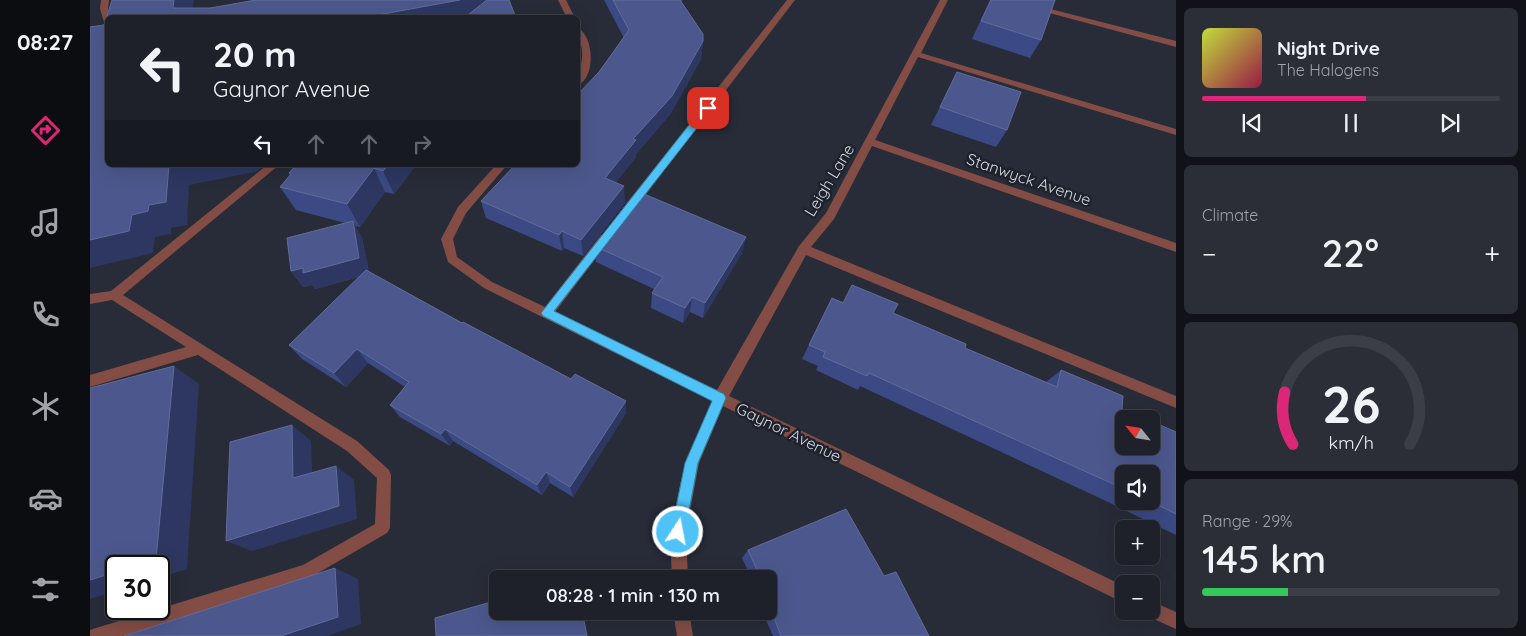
<!DOCTYPE html>
<meta charset="utf-8">
<style>
:root{--surface:#1e212a;--page:#2b2e36;--text:#f1f3f6;--muted:#a1a3a8;--line:#3c3e47;--accent:#db2777}
body{margin:0;font-family:Quicksand,sans-serif;background:var(--page);color:var(--text);height:100vh;display:flex;flex-direction:column;font-size:19px;white-space:nowrap}
*{box-sizing:border-box;margin:0}
p{font-size:16px;color:var(--muted)}
.icon{flex:none;width:28px;height:28px;fill:none;stroke:currentColor;stroke-width:2;stroke-linecap:round;stroke-linejoin:round}
.map{position:relative;flex:1;overflow:hidden}
.details{display:flex;flex-direction:column;gap:8px;padding:8px;background:#101217;width:350px}
.details>*{flex:none}
.guide{position:absolute;left:15px;top:15px;width:475px;height:152px;border-radius:8px;box-shadow:0 5px 20px #0002,0 0 0 1px var(--line);background:#1e212a;color:var(--text);overflow:hidden}
.needle{width:32px;rotate:300deg}
.fabs{position:absolute;left:1025px;top:410px;display:grid;gap:10px}
.fabs a{display:grid;place-items:center;width:45px;height:45px;border-radius:8px;background:var(--surface);box-shadow:0 5px 20px #0002,0 0 0 1px var(--line);font-size:25px}
.speed{position:absolute;left:15px;top:555px;display:flex;gap:10px;font-size:25px;font-weight:700;text-align:center}
.speed>*{display:grid;place-content:center;width:65px;height:65px;border-radius:50%;background:var(--surface);box-shadow:0 5px 20px #0002,0 0 0 1px var(--line);line-height:1}
.speed .limit{border:2px solid #111;border-radius:8px;background:#fff;color:#111}
.pin{position:absolute;display:grid;place-items:center;width:42px;height:42px;color:#fff;margin:-21px;border-radius:10px;box-shadow:0 2px 8px #0006}
.me{position:absolute;width:55px;margin:-28px;rotate:11deg;stroke-linejoin:round;filter:drop-shadow(0 0 4px #0008)}
.turn{display:flex;align-items:center;gap:18px;height:105px;padding:0 25px;font-size:22px}
.turn .icon{width:65px;height:65px;stroke-width:2.5}
.turn b{display:block;font-size:35px;line-height:42px}
.lanes{display:flex;align-items:center;height:48px;padding:0 25px;background:#0003;justify-content:center;gap:25px;direction:ltr}
.lanes .off{opacity:.35}
.big{font-size:38px;font-weight:600;line-height:1.1}
.details .widget{flex:1;display:flex;flex-direction:column;justify-content:center;gap:8px;min-width:0;padding:0 18px;border-radius:8px;background:var(--page)}
.details .dial{align-items:center;gap:0}
.dial svg{height:130px;overflow:visible;fill:none;stroke:var(--line);stroke-width:7;stroke-linecap:round;text-anchor:middle}
.dial text{fill:var(--text);stroke:none}
.song{display:flex;align-items:center;gap:15px}
.cover{width:60px;height:60px;border-radius:8px;background:linear-gradient(135deg,hsl(70 70% 55%),hsl(340 70% 35%))}
.played{height:5px;border-radius:2px;background:linear-gradient(90deg,var(--accent) 55%,var(--line) 55%)}
.keys{display:flex;justify-content:space-around;direction:ltr}
.heat{display:flex;justify-content:space-between;align-items:center;font-size:28px;direction:ltr}
.charge{height:8px;border-radius:4px;background:linear-gradient(90deg,#34c759 29%,var(--line) 0)}
.trip{position:absolute;left:399px;top:570px;width:288px;height:50px;border-radius:8px;background:var(--surface);box-shadow:0 5px 20px #0002,0 0 0 1px var(--line);font-weight:600;line-height:50px;text-align:center}
main{display:flex;flex:1;min-height:0}
.tabs{display:flex;flex-direction:column;width:90px;justify-content:space-around;align-items:center;background:#0c0d11;color:var(--muted)}
.tabs .icon{width:35px;height:35px}
.tabs .current{color:var(--accent)}
.tabs b{font-size:22px;color:var(--text)}
.map>svg:first-child{display:block}
.lines{fill:none;stroke-linecap:round;stroke-linejoin:round}
.minor{fill:#834d45;fill-rule:evenodd}
.wall{fill:#3b4a84;fill-rule:evenodd}
.shaded-wall{fill:#2d3761}
.building{fill:#4c588d;stroke:#616c9a}
.route{fill:#4fc3f7;stroke:#337fa1}
.labels{text-anchor:middle;stroke-width:5;stroke-linejoin:round;paint-order:stroke}
.street-label{font-size:16px;fill:#d2d5dd;stroke:#1e222d}
</style>
<main>
<nav class="tabs">
<b>08:27</b>
<svg class="icon current" aria-label="directions" viewBox="0 0 24 24"><path d="M12 3l9 9-9 9-9-9zM9 14v-3h6M13 9l2 2-2 2"/></svg>
<svg class="icon" aria-label="music" viewBox="0 0 24 24"><path d="M9 18V5l10-2v13"/><circle cx="6" cy="18" r="3"/><circle cx="16" cy="16" r="3"/></svg>
<svg class="icon" aria-label="phone" viewBox="0 0 24 24"><path d="M5 4h4l2 5-3 2q2 4 5 5l2-3 5 2v4C11 20 4 13 5 4z"/></svg>
<svg class="icon" aria-label="climate" viewBox="0 0 24 24"><path d="M12 3v18M4 7l16 10M4 17L20 7"/></svg>
<svg class="icon" aria-label="car" viewBox="0 0 24 24"><path d="M5 17H2v-5l4-1 3-4h7l3 4 3 1v5h-3M9 17h6M6 11h13"/><circle cx="7" cy="17" r="2"/><circle cx="17" cy="17" r="2"/></svg>
<svg class="icon" aria-label="filters" viewBox="0 0 24 24"><path d="M4 7h16M4 17h16"/><circle cx="9" cy="7" r="2"/><circle cx="15" cy="17" r="2"/></svg>
</nav>
<div class="map">
<svg width="1086" height="636" viewBox="0 0 1086 636">
<rect width="100%" height="100%" fill="#282c38"/>
<g class="lines">
<!-- minor -->
<g class="minor">
<path d="M 11,0 L 19,0 L 18,9 L 21,18 L 18,18 L 18,24 L 14,22 L 10,9 Z"/>
<path d="M 468,0 L 476,0 L 485,18 L 477,18 Z"/>
<path d="M 697,0 L 705,0 L 544,210 L 536,210 L 535,207 L 536,204 Z"/>
<path d="M 850,0 L 858,0 L 831,53 L 1086,129 L 1086,135 L 828,57 L 785,140 L 1086,243 L 1086,252 L 782,146 L 744,219 L 721,247 L 1086,396 L 1086,408 L 716,255 L 639,396 L 1034,586 L 1034,603 L 633,406 L 609,463 L 596,532 L 598,579 L 582,579 L 580,532 L 595,463 L 622,401 L 394,288 L 358,262 L 351,239 L 368,207 L 406,165 L 417,165 L 376,213 L 363,239 L 367,257 L 402,282 L 455,307 L 511,235 L 519,235 L 521,238 L 519,241 L 465,312 L 627,390 L 709,246 L 736,213 Z"/>
<path d="M 911,0 L 925,0 L 1086,41 L 1086,47 Z"/>
<path d="M 488,28 C 504,36 506,78 488,85 C 487,75 493,64 492,52 C 492,43 487,39 488,28 Z"/>
<path d="M 177,165 L 189,165 L 33,295 L 267,441 L 299,470 L 301,475 L 300,528 L 297,533 L 216,580 L 33,636 L 0,636 L 0,630 L 6,628 L 213,565 L 285,524 L 287,478 L 257,451 L 108,355 L 0,387 L 0,375 L 96,347 L 22,300 L 0,304 L 0,294 L 21,291 Z"/>
<path d="M 1061,601 L 1086,612 L 1086,629 L 1055,615 L 1054,611 L 1061,611 Z"/>
<path d="M 583,611 L 599,611 L 603,636 L 587,636 Z"/>
</g>
</g>
<!-- wall -->
<g class="wall">
<path d="M 514,0 L 592,0 L 592,3 L 613,41 L 611,59 L 581,113 L 546,154 L 546,157 L 526,182 L 535,203 L 493,256 L 474,248 L 472,251 L 396,218 L 391,201 L 488,165 L 488,94 L 509,72 L 534,38 Z"/>
<path d="M 900,0 L 965,0 L 951,40 L 940,58 L 882,39 Z"/>
<path d="M 867,72 L 917,130 L 906,147 L 841,125 Z"/>
<path d="M 206,165 L 326,165 L 304,194 L 295,192 L 270,227 L 265,226 L 272,238 L 279,272 L 536,413 L 483,497 L 460,483 L 452,495 L 363,441 L 360,446 L 310,417 L 300,405 L 315,387 L 278,363 L 256,387 L 212,359 L 199,345 L 269,277 L 225,289 L 222,285 L 213,287 L 201,271 L 255,223 L 206,210 L 190,187 L 200,176 L 199,173 Z"/>
<path d="M 504,246 L 652,253 L 613,318 L 600,312 L 593,323 L 561,308 L 562,293 L 564,289 L 506,262 Z"/>
<path d="M 742,298 L 753,302 L 803,313 L 875,348 L 956,382 L 971,370 L 1032,409 L 1086,432 L 1086,535 L 1016,501 L 770,386 L 768,390 L 726,370 L 728,366 L 712,359 ZM 1034,474 L 1061,501 L 1034,501 Z"/>
<path d="M 658,550 L 794,576 L 839,636 L 683,636 L 676,620 L 679,618 L 676,611 L 678,611 L 678,579 L 662,579 L 652,558 Z"/>
</g>
<!-- shaded-wall -->
<g class="shaded-wall">
<path d="M 84,0 L 104,0 L 101,18 L 83,8 Z"/>
<path d="M 370,0 L 406,0 L 409,18 L 271,18 Z"/>
<path d="M 613,41 L 611,59 L 581,113 L 546,154 L 546,157 L 516,195 L 515,178 Z"/>
<path d="M 79,165 L 175,165 L 165,172 L 99,185 L 97,225 L 81,228 L 81,234 L 65,237 L 63,253 L 0,268 L 0,240 L 42,215 Z"/>
<path d="M 187,165 L 202,165 L 189,168 Z"/>
<path d="M 298,165 L 326,165 L 304,194 L 293,171 Z"/>
<path d="M 284,168 L 295,192 L 270,227 L 257,204 Z"/>
<path d="M 534,186 L 535,203 L 493,256 L 491,240 Z"/>
<path d="M 263,221 L 272,238 L 279,274 L 225,289 L 222,285 L 213,287 L 201,271 L 213,268 Z"/>
<path d="M 472,231 L 474,248 L 472,251 L 469,235 Z"/>
<path d="M 656,237 L 652,253 L 613,318 L 615,303 Z"/>
<path d="M 602,297 L 600,312 L 593,323 L 595,308 Z"/>
<path d="M 267,349 L 278,363 L 256,387 L 244,373 Z"/>
<path d="M 84,366 L 109,384 L 97,569 L 69,578 L 69,566 L 44,566 Z"/>
<path d="M 536,401 L 536,413 L 483,497 L 480,487 Z"/>
<path d="M 202,425 L 221,441 L 223,492 L 203,478 Z"/>
<path d="M 355,429 L 363,441 L 360,446 L 351,434 Z"/>
<path d="M 246,466 L 264,480 L 267,519 L 162,551 L 136,541 Z"/>
<path d="M 456,472 L 460,483 L 452,495 L 447,485 Z"/>
<path d="M 245,568 L 268,579 L 271,624 L 237,636 L 191,636 Z"/>
<path d="M 26,572 L 26,591 L 0,599 L 0,580 Z"/>
<path d="M 492,611 L 493,611 L 498,636 L 497,636 Z"/>
</g>
<!-- building -->
<g class="building">
<path d="M 22,0 L 84,0 L 83,8 L 120,8 L 166,0 L 370,0 L 271,18 L 18,18 L 18,165 L 79,165 L 76,202 L 59,205 L 58,211 L 42,215 L 39,231 L 0,240 L 0,27 L 14,25 Z"/>
<path d="M 397,0 L 419,0 L 426,18 L 374,18 Z"/>
<path d="M 523,0 L 590,0 L 613,34 L 613,41 L 582,96 L 543,139 L 546,140 L 515,178 L 534,186 L 491,240 L 472,231 L 469,235 L 391,201 L 425,165 L 488,165 L 488,100 L 491,96 L 488,94 L 509,72 L 539,30 Z"/>
<path d="M 901,0 L 965,0 L 951,40 L 891,21 Z"/>
<path d="M 867,72 L 931,92 L 917,130 L 850,107 Z"/>
<path d="M 206,165 L 298,165 L 293,171 L 284,168 L 257,204 L 190,187 L 201,174 L 199,173 Z"/>
<path d="M 547,191 L 656,237 L 615,303 L 602,297 L 595,308 L 562,293 L 573,277 L 504,246 Z"/>
<path d="M 263,221 L 269,258 L 213,273 L 213,268 L 201,271 L 197,238 Z"/>
<path d="M 276,270 L 372,323 L 373,322 L 481,379 L 485,374 L 536,401 L 480,487 L 456,472 L 447,485 L 355,429 L 351,434 L 300,405 L 319,382 L 267,349 L 244,373 L 199,345 Z"/>
<path d="M 762,285 L 808,304 L 803,313 L 876,344 L 875,348 L 967,387 L 971,370 L 1033,396 L 1032,409 L 1055,419 L 1034,419 L 1034,446 L 1061,446 L 1061,421 L 1086,432 L 1086,514 L 1060,501 L 1061,501 L 1061,474 L 1034,474 L 1034,489 L 779,373 L 777,376 L 733,357 L 735,352 L 719,345 L 742,298 L 753,303 Z"/>
<path d="M 84,366 L 66,560 L 44,566 L 26,566 L 26,572 L 0,580 L 0,388 Z"/>
<path d="M 202,425 L 203,478 L 246,466 L 249,506 L 136,541 L 140,442 Z"/>
<path d="M 756,509 L 794,576 L 806,572 L 839,636 L 691,636 L 683,615 L 686,614 L 678,594 L 678,579 L 671,579 L 658,550 Z"/>
<path d="M 245,568 L 248,617 L 191,636 L 34,636 Z"/>
<path d="M 408,600 L 408,611 L 492,611 L 497,636 L 346,636 L 345,618 Z"/>
</g>
<!-- route -->
<path class="route" d="M 618,105 L 621,106 L 621,110 L 464,311 L 634,394 L 636,398 L 608,463 L 595,532 L 593,537 L 588,539 L 583,537 L 581,532 L 595,463 L 622,401 L 453,316 L 451,313 L 614,106 Z"/>
<g class="labels">
<!-- street labels -->
<g class="street-label">
<text transform="translate(939 179) rotate(19)" y="6">Stanwyck Avenue</text>
<text transform="translate(739 180) rotate(-59)" y="6">Leigh Lane</text>
<text transform="translate(699 432) rotate(26)" y="6">Gaynor Avenue</text>
</g>
</g>
</svg>
<div class="fabs">
<a><svg class="needle" viewBox="-14 -14 28 28"><path d="M0-13l5 13h-10z" fill="#e53935"/><path d="M0 13l5-13h-10z" fill="#a1a3a8"/></svg></a>
<a><svg class="icon" aria-label="sound" viewBox="0 0 24 24"><path d="M4 9h4l5-4v14l-5-4H4zM17 9q2 3 0 6"/></svg></a>
<a>+</a>
<a>−</a>
</div>
<div class="speed"><div class="limit">30</div></div>
<div class="pin" style="left:618px;top:108px;background:#d93025"><svg class="icon" aria-label="arrive" viewBox="0 0 24 24"><path d="M6 21V4h12l-3 4 3 4H6"/></svg></div>
<svg class="me" style="left:588px;top:532px" viewBox="-20 -20 40 40"><circle r="17" fill="#4fc3f7" stroke="#fff" stroke-width="3"/><path d="M0-11L8 9 0 5-8 9z" fill="#fff"/></svg>
<div class="trip">08:28 · 1 min · 130 m</div>
<div class="guide">
<div class="turn"><svg class="icon" aria-label="left" viewBox="0 0 24 24"><path d="M17 20v-9H6M10 6l-5 5 5 5"/></svg><div><b>20 m</b>Gaynor Avenue</div></div>
<div class="lanes"><svg class="icon" aria-label="left" viewBox="0 0 24 24"><path d="M17 20v-9H6M10 6l-5 5 5 5"/></svg><svg class="icon off" aria-label="ahead" viewBox="0 0 24 24"><path d="M12 20V5M6 11l6-6 6 6"/></svg><svg class="icon off" aria-label="ahead" viewBox="0 0 24 24"><path d="M12 20V5M6 11l6-6 6 6"/></svg><svg class="icon off" aria-label="right" viewBox="0 0 24 24"><path d="M7 20v-9h11M14 6l5 5-5 5"/></svg></div>
</div>
</div>
<section class="details">
<div class="widget">
<div class="song"><i class="cover"></i><div><b>Night Drive</b><p>The Halogens</p></div></div>
<div class="played"></div>
<div class="keys"><svg class="icon" aria-label="previous" viewBox="0 0 24 24"><path d="M18 5L8 12l10 7zM5 5v14"/></svg><svg class="icon" aria-label="pause" viewBox="0 0 24 24"><path d="M8 5v14M16 5v14"/></svg><svg class="icon" aria-label="next" viewBox="0 0 24 24"><path d="M6 5l10 7-10 7zM19 5v14"/></svg></div>
</div>
<div class="widget"><p>Climate</p>
<div class="heat"><a>−</a><b class="big">22°</b><a>+</a></div>
</div>
<div class="widget dial"><svg viewBox="0 0 100 80">
<path d="M14 69A42 42 0 1 1 86 69"/>
<path d="M14 69A42 42 0 0 1 9 37" stroke="#db2777"/>
<text x="50" y="56" font-size="32" font-weight="700">26</text>
<text x="50" y="72" font-size="11">km/h</text>
</svg></div>
<div class="widget"><p>Range · 29%</p><b class="big">145 km</b><div class="charge"></div></div>
</section>
</main>
